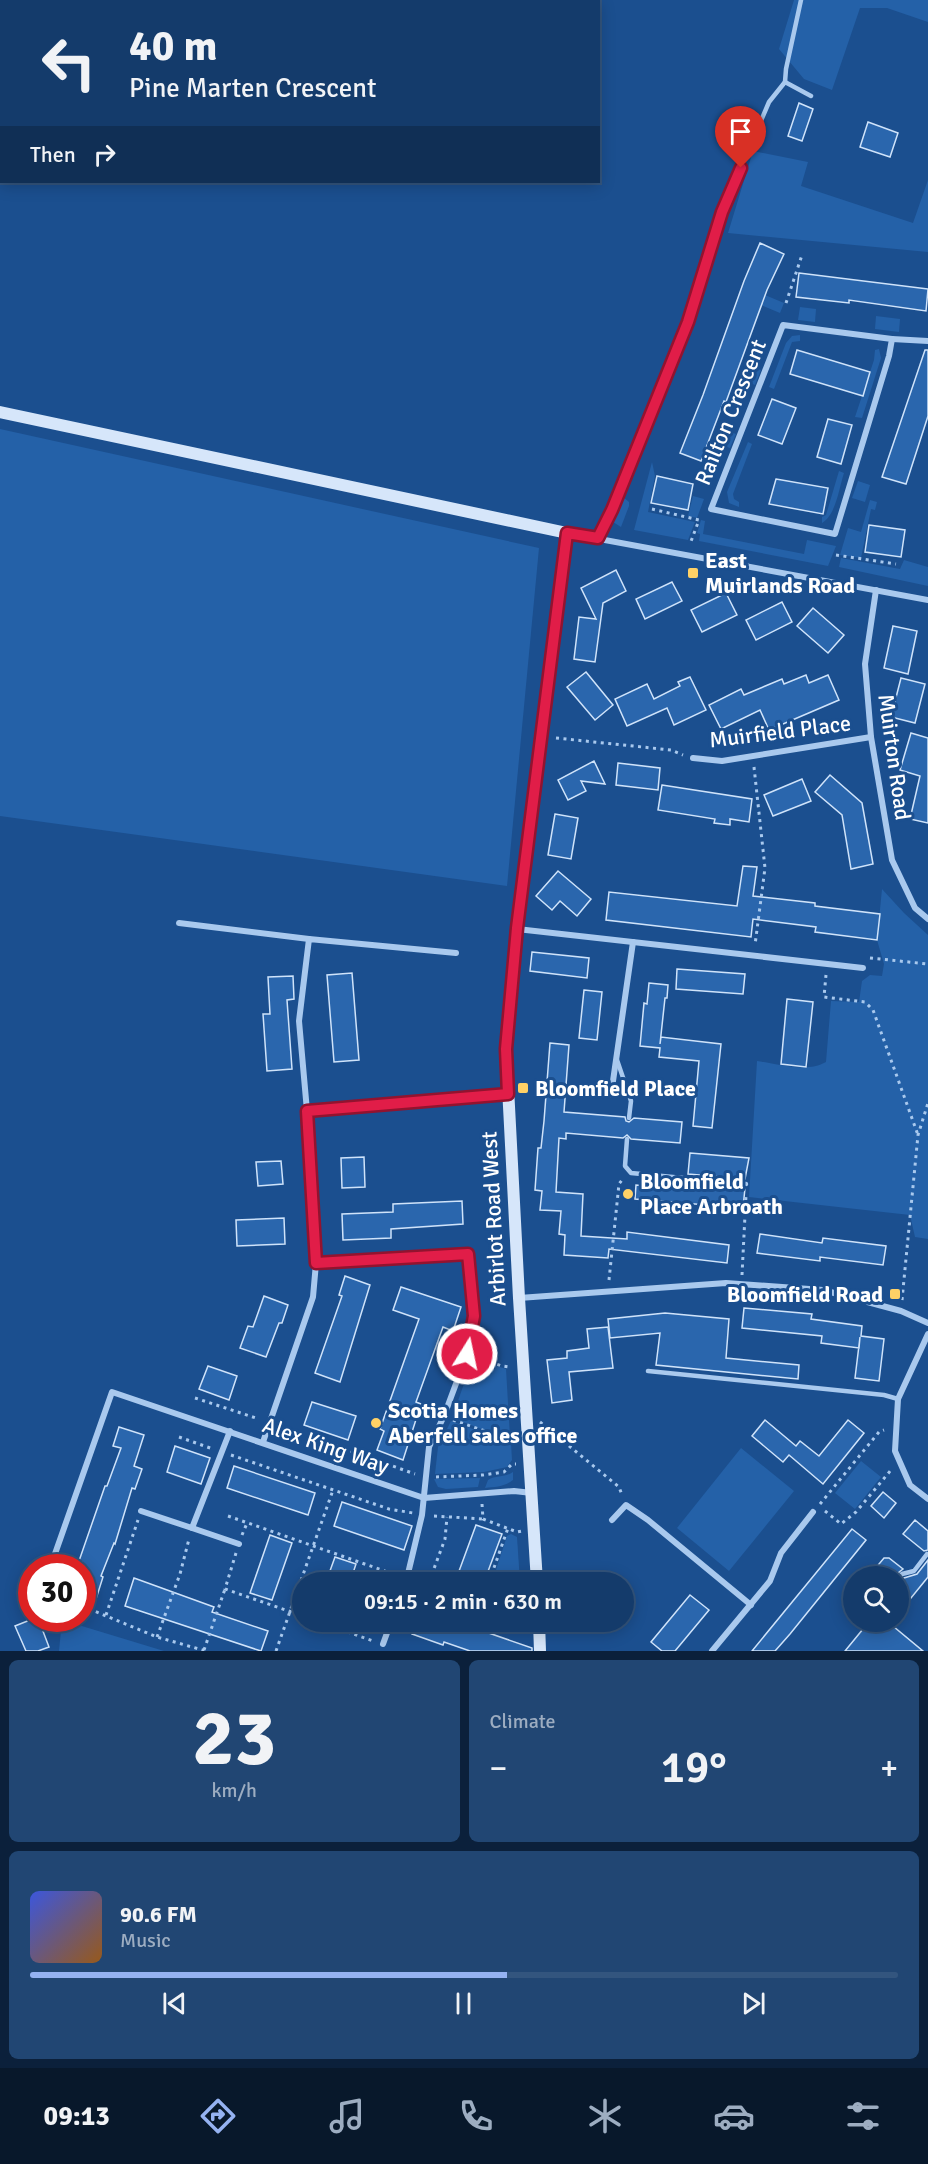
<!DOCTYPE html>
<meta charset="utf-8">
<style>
:root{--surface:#143b6b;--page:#214673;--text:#f1f3f6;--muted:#9dadc1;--line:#33557e;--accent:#95b2f1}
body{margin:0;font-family:Signika,sans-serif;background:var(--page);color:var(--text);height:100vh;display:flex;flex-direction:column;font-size:22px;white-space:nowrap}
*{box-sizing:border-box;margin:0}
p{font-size:20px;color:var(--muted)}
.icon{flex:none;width:33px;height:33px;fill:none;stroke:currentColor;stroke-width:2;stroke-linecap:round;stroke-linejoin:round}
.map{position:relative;height:1651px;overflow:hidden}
.sheet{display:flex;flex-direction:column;gap:9px;padding:9px;background:#0b203b;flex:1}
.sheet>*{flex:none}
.guide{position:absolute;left:0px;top:0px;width:600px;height:183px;box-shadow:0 3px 15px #0003,0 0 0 2px var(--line);background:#143b6b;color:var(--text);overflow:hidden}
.buttons{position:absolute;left:843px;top:1566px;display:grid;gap:12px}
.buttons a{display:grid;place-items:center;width:66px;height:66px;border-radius:50%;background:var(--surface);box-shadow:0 3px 15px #0003,0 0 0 2px var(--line);font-size:30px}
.speed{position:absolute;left:18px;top:1554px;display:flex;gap:12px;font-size:30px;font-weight:700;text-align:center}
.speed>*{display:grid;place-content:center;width:78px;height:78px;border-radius:50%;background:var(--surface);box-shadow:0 3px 15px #0003,0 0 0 2px var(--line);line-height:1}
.speed .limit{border:9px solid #d22;background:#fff;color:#111}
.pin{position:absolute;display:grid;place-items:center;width:51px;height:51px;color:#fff;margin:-62px -26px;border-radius:50% 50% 50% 0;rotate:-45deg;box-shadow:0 0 6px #0007}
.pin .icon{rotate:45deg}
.me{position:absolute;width:66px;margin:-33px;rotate:10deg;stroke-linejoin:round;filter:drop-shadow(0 0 4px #0008)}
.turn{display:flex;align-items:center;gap:21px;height:126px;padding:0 30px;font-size:27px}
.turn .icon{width:78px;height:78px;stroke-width:2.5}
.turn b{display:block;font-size:42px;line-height:51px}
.then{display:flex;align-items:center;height:57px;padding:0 30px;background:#0003;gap:12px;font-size:22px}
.big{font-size:45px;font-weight:600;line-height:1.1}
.sheet .card{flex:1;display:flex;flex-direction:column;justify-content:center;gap:9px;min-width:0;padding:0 21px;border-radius:9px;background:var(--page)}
.sheet .dial{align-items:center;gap:0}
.dial b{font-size:78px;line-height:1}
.song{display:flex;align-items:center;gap:18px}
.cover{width:72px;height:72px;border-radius:9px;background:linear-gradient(135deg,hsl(230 70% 55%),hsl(30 70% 35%))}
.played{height:6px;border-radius:3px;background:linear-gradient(90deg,var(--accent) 55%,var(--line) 55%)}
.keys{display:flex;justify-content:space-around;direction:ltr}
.heat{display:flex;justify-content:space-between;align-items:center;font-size:33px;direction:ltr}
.sheet .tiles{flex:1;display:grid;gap:9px;grid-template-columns:1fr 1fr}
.card:last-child{grid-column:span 2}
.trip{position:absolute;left:292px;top:1572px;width:342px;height:60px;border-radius:30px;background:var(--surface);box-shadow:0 3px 15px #0003,0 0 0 2px var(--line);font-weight:600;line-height:60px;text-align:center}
.dock{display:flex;height:96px;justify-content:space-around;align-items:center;background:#08182b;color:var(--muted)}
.dock .icon{width:42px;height:42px}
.dock .on{color:var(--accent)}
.dock b{font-size:27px;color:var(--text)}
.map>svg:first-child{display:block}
.green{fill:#2461a8}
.building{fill:#2a66ad;stroke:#cfe3fa;stroke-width:1.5}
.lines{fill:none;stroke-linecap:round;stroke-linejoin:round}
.path{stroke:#a9c9ee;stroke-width:3;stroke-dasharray:3 4.5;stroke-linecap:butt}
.service{stroke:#a9c9ee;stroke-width:4.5}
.minor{stroke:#a9c9ee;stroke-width:6}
.secondary{stroke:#d6e6fa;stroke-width:12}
.route-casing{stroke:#92132f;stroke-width:15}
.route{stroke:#e11d48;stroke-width:10}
.poi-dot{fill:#ffd166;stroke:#1b4f8f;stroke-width:2}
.labels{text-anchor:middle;stroke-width:6;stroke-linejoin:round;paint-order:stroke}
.street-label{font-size:22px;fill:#fff;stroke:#1b4f8f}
.poi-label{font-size:22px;font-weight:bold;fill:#fff;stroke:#1b4f8f;text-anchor:start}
</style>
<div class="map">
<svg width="928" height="1651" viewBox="0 0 928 1651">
<rect width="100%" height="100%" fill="#1b4f8f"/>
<!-- green -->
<g class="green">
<path d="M 794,0 L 928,0 L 928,22 L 887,8 L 860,8 L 832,90 L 804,79 L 779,49 Z"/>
<path d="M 753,151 L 808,162 L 801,186 L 913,223 L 928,180 L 928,252 L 728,233 Z"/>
<path d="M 765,295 L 784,303 L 780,313 L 761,305 Z"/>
<path d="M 800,307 L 816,309 L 815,322 L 798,320 Z"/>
<path d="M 876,316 L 900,319 L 899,332 L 875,329 Z"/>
<path d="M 800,335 L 800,341 L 792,342 L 774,389 L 769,387 L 786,343 L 792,336 Z"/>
<path d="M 879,349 L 881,358 L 862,418 L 855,417 L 874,360 L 875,350 Z"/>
<path d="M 748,365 L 761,370 L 755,385 L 743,380 Z"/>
<path d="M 0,429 L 539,548 L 507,886 L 0,816 Z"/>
<path d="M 723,429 L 736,434 L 730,448 L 718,444 Z"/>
<path d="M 748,442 L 752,444 L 733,494 L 734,499 L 739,502 L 739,507 L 729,503 L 727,492 Z"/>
<path d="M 652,462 L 655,476 L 648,512 L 695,522 L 688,540 L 634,530 Z"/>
<path d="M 839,471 L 844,473 C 839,488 836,515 822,523 L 822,517 L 826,515 Z"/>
<path d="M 858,481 L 870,485 L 865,502 L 852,498 Z"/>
<path d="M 693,496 L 704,499 L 697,518 L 688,516 Z"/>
<path d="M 623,497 L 629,502 L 629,506 L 621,527 L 613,522 Z"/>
<path d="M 870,500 L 877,502 L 875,510 L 871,509 L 861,558 L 840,555 L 848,528 L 861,532 Z"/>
<path d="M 701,520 L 705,521 L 703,534 L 804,554 L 807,540 L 836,546 L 828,566 L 699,541 L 700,534 L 697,533 Z"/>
<path d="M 841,558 L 900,569 L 904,560 L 928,567 L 928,586 L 839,567 Z"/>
<path d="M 882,889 L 904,913 L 928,935 L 928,1239 L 915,1237 L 910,1215 L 749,1197 L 757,1061 C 778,1064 807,1073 826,1062 L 831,1001 L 859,1002 L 862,981 L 870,975 L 882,976 L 884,964 L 877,940 Z"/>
<path d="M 473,1358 L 506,1369 L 510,1437 L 506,1438 L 452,1418 Z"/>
<path d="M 451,1421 L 511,1443 L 512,1460 L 507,1467 L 484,1472 L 435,1474 L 438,1447 Z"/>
<path d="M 741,1448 L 794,1491 L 729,1571 L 677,1528 Z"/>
<path d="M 861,1461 L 881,1477 L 855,1509 L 835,1493 Z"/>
<path d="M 513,1472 L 513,1480 C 504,1487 496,1487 485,1488 L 488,1480 C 496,1475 505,1478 513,1472 Z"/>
<path d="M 480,1478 L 478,1487 L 446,1489 L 438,1487 L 434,1479 Z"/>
<path d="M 511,1534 L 517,1537 L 520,1582 L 492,1582 L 507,1536 Z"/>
<path d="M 62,1620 L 164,1651 L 59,1651 Z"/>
</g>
<!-- building -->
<g class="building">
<path d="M 799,103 L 813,109 L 802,141 L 788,136 Z"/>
<path d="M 868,122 L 898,133 L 890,157 L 860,147 Z"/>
<path d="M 760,243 L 784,254 L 767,290 L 726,402 L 724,401 L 701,461 L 680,453 L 703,395 L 744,281 Z"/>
<path d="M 799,273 L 928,289 L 926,311 L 849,300 L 849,303 L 796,297 Z"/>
<path d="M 797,350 L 870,372 L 863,396 L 790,374 Z"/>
<path d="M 925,350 L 928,350 L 928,416 L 906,484 L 882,477 Z"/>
<path d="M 772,399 L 796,408 L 782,444 L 758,435 Z"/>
<path d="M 828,419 L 852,425 L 841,464 L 817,457 Z"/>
<path d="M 657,476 L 693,484 L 688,510 L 651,503 Z"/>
<path d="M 776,479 L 828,488 L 823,514 L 769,504 Z"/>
<path d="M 869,525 L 905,530 L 901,557 L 865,552 Z"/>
<path d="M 616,570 L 626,591 L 603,603 L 595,662 L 574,659 L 579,617 L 596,619 L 581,588 Z"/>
<path d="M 672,582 L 682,601 L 645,619 L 636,599 Z"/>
<path d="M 726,593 L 737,615 L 702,632 L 691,610 Z"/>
<path d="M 782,602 L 792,622 L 756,640 L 746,620 Z"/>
<path d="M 813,608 L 844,635 L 828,653 L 797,626 Z"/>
<path d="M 893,626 L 917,631 L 908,674 L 884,668 Z"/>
<path d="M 586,672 L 613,705 L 595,720 L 567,687 Z"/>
<path d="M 806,675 L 809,683 L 828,675 L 839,700 L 769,730 L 760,710 L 721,729 L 709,705 L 741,689 L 744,695 L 782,679 L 784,684 Z"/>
<path d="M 690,677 L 706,710 L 674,725 L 667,708 L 627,726 L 615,699 L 647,684 L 654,699 L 680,686 L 678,682 Z"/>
<path d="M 901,678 L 925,684 L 915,723 L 891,717 Z"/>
<path d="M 911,733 L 928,738 L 928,823 L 910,819 L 920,776 L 900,770 Z"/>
<path d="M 594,761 L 605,784 L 581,781 L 586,791 L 568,800 L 558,780 Z"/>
<path d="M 618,763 L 660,768 L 658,790 L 616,785 Z"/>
<path d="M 830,775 L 862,803 L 873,864 L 851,869 L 842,815 L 815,792 Z"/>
<path d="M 802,779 L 811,801 L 773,816 L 764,795 Z"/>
<path d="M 662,785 L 752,799 L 749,822 L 730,819 L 730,825 L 714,823 L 715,819 L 658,810 Z"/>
<path d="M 555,814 L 578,818 L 571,859 L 548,855 Z"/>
<path d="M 743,866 L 757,867 L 753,896 L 815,903 L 815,906 L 880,914 L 877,940 L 815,932 L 816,927 L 753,919 L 751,937 L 606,920 L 609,892 L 737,906 Z"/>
<path d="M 558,871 L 591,899 L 577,916 L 560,901 L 552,910 L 536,896 Z"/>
<path d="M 532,952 L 589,958 L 587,978 L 530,971 Z"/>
<path d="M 677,969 L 745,974 L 743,994 L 676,989 Z"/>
<path d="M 352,973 L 359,1060 L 334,1062 L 327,975 Z"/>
<path d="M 293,976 L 294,999 L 287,1000 L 292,1069 L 267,1071 L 263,1014 L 270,1014 L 268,977 Z"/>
<path d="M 649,983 L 668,985 L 667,998 L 665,998 L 660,1044 L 661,1037 L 721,1044 L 712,1128 L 693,1126 L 699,1061 L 659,1057 L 660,1048 L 640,1046 L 644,1003 L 647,1004 Z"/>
<path d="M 584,990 L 602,992 L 597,1040 L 579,1038 Z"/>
<path d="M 787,999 L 813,1002 L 806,1067 L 781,1064 Z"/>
<path d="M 550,1043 L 569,1045 L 564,1112 L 625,1117 L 626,1121 L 629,1122 L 634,1118 L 682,1122 L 680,1143 L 631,1139 L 627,1135 L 623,1138 L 566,1133 L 566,1139 L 559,1138 L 556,1192 L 583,1194 L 581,1236 L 627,1239 L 627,1232 L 729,1245 L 727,1263 L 609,1249 L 608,1258 L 564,1255 L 565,1235 L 559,1234 L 561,1211 L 540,1210 L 542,1191 L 535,1190 L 538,1148 L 541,1148 L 544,1121 Z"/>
<path d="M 690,1153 L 749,1158 L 745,1179 L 688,1174 Z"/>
<path d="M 364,1157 L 365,1187 L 342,1188 L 341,1158 Z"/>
<path d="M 281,1161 L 283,1184 L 258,1186 L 256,1162 Z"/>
<path d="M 687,1183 L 745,1188 L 743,1208 L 635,1199 L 636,1185 L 687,1189 Z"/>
<path d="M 462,1201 L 463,1224 L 391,1229 L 391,1238 L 343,1240 L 342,1214 L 393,1212 L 393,1204 Z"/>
<path d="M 284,1218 L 285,1244 L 237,1246 L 236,1220 Z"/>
<path d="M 760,1234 L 822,1243 L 823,1238 L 886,1246 L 883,1265 L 820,1257 L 820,1261 L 757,1253 Z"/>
<path d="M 345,1276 L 370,1285 L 340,1382 L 315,1373 L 342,1296 L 339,1295 Z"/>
<path d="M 401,1287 L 461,1307 L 453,1331 L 443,1327 L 416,1402 L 421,1404 L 403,1460 L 377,1450 L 384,1431 L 380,1429 L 419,1319 L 393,1310 Z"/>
<path d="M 264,1296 L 288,1305 L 282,1323 L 279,1323 L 266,1357 L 240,1348 L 248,1326 L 253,1327 Z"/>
<path d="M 744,1308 L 812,1314 L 811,1319 L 862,1326 L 861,1336 L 884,1339 L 879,1381 L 855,1378 L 860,1337 L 859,1348 L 821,1343 L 822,1336 L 742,1328 Z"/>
<path d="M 665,1313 L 729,1319 L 726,1358 L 799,1365 L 798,1379 L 656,1365 L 660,1333 L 610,1338 L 608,1319 Z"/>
<path d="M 608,1327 L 613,1368 L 569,1372 L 572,1400 L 552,1403 L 547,1360 L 567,1358 L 567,1351 L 589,1348 L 587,1329 Z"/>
<path d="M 208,1366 L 237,1376 L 229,1400 L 199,1389 Z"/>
<path d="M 312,1402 L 356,1416 L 348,1440 L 304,1425 Z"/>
<path d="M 765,1420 L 796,1446 L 800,1441 L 819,1456 L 848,1420 L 864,1433 L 823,1484 L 789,1455 L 783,1462 L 752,1436 Z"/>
<path d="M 119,1427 L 144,1435 L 134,1466 L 142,1469 L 135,1489 L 132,1488 L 115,1544 L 114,1543 L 101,1576 L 103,1577 L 96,1599 L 82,1594 L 82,1562 L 79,1561 L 105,1486 L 107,1486 L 121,1448 L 113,1446 Z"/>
<path d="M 175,1446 L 210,1458 L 201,1484 L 167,1472 Z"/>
<path d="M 234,1466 L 315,1493 L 308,1515 L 227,1488 Z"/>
<path d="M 883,1492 L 896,1503 L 884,1518 L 871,1506 Z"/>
<path d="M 342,1502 L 412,1526 L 404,1550 L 334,1526 Z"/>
<path d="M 915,1520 L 928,1531 L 928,1550 L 924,1551 L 903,1534 Z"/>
<path d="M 476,1525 L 502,1534 L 484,1582 L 455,1582 Z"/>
<path d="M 852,1529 L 866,1540 L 790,1634 L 775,1651 L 752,1651 Z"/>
<path d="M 270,1535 L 292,1543 L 272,1600 L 250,1593 Z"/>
<path d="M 335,1557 L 356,1564 L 350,1582 L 326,1582 Z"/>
<path d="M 884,1558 L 889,1558 L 903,1569 L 894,1576 L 869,1576 Z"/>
<path d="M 928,1560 L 928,1577 L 898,1614 L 898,1582 L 904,1578 L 917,1574 Z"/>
<path d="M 134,1578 L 214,1607 L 212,1612 L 268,1631 L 261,1651 L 125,1606 Z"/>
<path d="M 690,1595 L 709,1610 L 675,1651 L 662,1651 L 651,1642 Z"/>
<path d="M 35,1618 L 38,1618 L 49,1647 L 38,1651 L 26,1651 L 15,1626 Z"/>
<path d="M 416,1622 L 457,1622 L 532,1648 L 532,1651 L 470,1651 L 444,1642 L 443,1645 L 412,1634 Z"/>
<path d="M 854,1622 L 888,1622 L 923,1651 L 845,1651 L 863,1629 Z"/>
</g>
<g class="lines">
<!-- path -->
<g class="path">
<path d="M 786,303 L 802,255"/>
<path d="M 652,509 L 699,520 L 690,544"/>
<path d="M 836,555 L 896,564"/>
<path d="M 556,738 L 671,750 L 683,755"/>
<path d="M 754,767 L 765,868 L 755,945"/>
<path d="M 870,958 L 928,964"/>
<path d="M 826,975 L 824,997 L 865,1002 L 873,1010 L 918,1135"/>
<path d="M 742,1275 L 746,1195"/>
<path d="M 609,1280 L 619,1184 L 622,1180"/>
<path d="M 902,1300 L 918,1135 L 928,1103"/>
<path d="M 476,1357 L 502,1366 L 509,1367"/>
<path d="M 195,1398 L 259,1419"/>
<path d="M 453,1420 L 514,1441"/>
<path d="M 540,1422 L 619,1487 L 622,1495"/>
<path d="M 280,1426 L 415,1474"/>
<path d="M 179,1437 L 213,1449"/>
<path d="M 231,1455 L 389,1509 L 413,1513"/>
<path d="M 436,1477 L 483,1475 L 504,1472 L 512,1464 L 516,1464"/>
<path d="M 482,1504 L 483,1519 L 517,1532 L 522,1531"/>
<path d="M 820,1504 L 879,1432 L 884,1430"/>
<path d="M 825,1511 L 841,1524 L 856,1512 L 891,1470"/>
<path d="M 228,1516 L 396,1575"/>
<path d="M 434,1516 L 483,1519"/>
<path d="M 242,1535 L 247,1523"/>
<path d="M 236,1553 L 225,1589 L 303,1616"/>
<path d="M 429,1582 L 445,1539 L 447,1517"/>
<path d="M 489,1582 L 508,1528"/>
<path d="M 82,1606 L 157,1637 L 206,1651"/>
<path d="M 106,1615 L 138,1520"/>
<path d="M 319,1622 L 373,1641"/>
<path d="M 492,1622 L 526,1632"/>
<path d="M 157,1637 L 180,1574 L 189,1539"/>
<path d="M 204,1650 L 225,1589"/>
<path d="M 276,1651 L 333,1490"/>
</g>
<!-- service -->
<g class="service">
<path d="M 785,82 L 786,69 L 801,0"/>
<path d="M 598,538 L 612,510 L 688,323 L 722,212 L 769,102 L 785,82 L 811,96"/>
<path d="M 617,1060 L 631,1101 L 629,1118"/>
<path d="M 307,1111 L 508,1094"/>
<path d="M 627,1139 L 625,1166 L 631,1173 L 746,1184"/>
<path d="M 648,1371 L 884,1395 L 898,1399"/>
<path d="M 898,1578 L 902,1574 L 914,1571 L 927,1554"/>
</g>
<!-- minor -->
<g class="minor">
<path d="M 783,325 L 892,339 L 889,356 L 835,534 L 711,509 Z"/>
<path d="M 892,339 L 928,341"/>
<path d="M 567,533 L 928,600"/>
<path d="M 876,590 L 865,664 L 871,737 L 892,860 L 915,908 L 928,919"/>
<path d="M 693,758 L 722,761 L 871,737"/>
<path d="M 179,923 L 309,939"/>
<path d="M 517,929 L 863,968"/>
<path d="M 611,1095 L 633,942"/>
<path d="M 316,1263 L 468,1254 L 474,1316 L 467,1354 L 444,1416 L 429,1447 L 422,1515 L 406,1582"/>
<path d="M 519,1298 L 726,1283 L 823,1290 L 901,1311 L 928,1323"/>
<path d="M 928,1334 L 898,1399 L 895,1451 L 910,1485 L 928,1499"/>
<path d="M 230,1431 L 192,1528 L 239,1544"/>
<path d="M 263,1442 L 313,1297 L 316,1263 L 307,1111 L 299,1021 L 309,939 L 456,953"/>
<path d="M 141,1511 L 192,1528"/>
<path d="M 612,1520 L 626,1505 L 648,1520 L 751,1605"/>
<path d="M 50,1568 L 112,1392 L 424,1498 L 514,1491 L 532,1493"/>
<path d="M 383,1644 L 391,1622"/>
<path d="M 712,1651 L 770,1581 L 781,1553 L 813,1512"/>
</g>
<!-- secondary -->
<g class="secondary">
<path d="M 0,412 L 567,533 L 517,928 L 506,1049 L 519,1298 L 537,1582"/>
<path d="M 539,1622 L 540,1651"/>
</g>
</g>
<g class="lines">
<!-- route casing -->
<g class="route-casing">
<path id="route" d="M 467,1354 L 474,1316 L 468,1254 L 316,1263 L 307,1111 L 508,1094 L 506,1049 L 517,928 L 567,533 L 598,538 L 612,510 L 688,322 L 722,212 L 741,168"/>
</g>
<!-- route -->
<use href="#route" class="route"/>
</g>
<!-- markers -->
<g class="poi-dot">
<rect x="687" y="567" width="12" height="12" rx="3"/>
<rect x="517" y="1082" width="12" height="12" rx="3"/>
<circle cx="628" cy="1194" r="6"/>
<rect x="889" y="1288" width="12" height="12" rx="3"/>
<circle cx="376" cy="1423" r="6"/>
</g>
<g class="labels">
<!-- street labels -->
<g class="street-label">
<text transform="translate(730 412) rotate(-68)" y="8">Railton Crescent</text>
<text transform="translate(780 731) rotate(-7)" y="8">Muirfield Place</text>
<text transform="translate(895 757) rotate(82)" y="8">Muirton Road</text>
<text transform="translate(493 1219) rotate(-93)" y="8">Arbirlot Road West</text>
<text transform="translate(326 1445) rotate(19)" y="8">Alex King Way</text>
</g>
<!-- poi labels -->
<g class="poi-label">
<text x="705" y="568">East<tspan x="705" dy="25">Muirlands Road</tspan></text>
<text x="535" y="1096">Bloomfield Place</text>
<text x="640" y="1189">Bloomfield<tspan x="640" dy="25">Place Arbroath</tspan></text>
<text x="883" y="1302" text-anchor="end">Bloomfield Road</text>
<text x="388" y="1418">Scotia Homes<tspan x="388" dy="25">Aberfell sales office</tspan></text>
</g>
</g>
</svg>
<div class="buttons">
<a><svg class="icon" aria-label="search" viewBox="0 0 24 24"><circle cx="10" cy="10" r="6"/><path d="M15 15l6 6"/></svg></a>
</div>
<div class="speed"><div class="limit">30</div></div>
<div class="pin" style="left:741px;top:168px;background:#d93025"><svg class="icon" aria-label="arrive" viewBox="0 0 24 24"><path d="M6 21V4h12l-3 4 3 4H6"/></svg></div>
<svg class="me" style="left:467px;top:1354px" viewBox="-20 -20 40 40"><circle r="17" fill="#e11d48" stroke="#fff" stroke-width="3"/><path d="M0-11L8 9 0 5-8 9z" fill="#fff"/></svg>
<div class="trip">09:15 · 2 min · 630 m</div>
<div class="guide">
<div class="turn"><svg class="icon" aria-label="left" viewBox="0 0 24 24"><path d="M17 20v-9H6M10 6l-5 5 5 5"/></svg><div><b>40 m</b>Pine Marten Crescent</div></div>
<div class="then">Then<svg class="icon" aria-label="right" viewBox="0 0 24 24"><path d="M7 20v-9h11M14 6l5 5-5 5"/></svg></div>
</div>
</div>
<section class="sheet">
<div class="tiles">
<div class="card dial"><b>23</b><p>km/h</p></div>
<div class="card"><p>Climate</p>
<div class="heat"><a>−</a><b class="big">19°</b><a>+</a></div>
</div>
<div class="card">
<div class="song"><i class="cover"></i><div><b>90.6 FM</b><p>Music</p></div></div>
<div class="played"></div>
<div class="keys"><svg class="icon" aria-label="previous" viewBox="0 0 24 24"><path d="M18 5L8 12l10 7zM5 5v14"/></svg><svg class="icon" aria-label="pause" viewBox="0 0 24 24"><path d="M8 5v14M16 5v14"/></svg><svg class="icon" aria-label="next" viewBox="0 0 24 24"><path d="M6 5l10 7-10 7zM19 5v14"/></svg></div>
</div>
</div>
</section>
<nav class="dock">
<b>09:13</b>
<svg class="icon on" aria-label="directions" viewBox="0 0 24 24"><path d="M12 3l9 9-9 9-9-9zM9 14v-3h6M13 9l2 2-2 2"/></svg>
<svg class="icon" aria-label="music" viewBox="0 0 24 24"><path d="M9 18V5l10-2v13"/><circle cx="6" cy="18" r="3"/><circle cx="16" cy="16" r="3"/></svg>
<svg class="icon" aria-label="phone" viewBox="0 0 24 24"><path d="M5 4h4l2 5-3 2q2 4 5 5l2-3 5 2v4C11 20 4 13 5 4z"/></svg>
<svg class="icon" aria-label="climate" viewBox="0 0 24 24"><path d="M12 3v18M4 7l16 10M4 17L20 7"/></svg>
<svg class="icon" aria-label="car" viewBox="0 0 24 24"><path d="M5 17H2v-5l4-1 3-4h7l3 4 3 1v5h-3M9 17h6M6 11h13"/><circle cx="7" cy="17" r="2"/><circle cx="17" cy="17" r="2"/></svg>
<svg class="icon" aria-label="filters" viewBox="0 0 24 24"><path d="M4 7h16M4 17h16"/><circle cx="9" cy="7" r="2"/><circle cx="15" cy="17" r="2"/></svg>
</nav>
